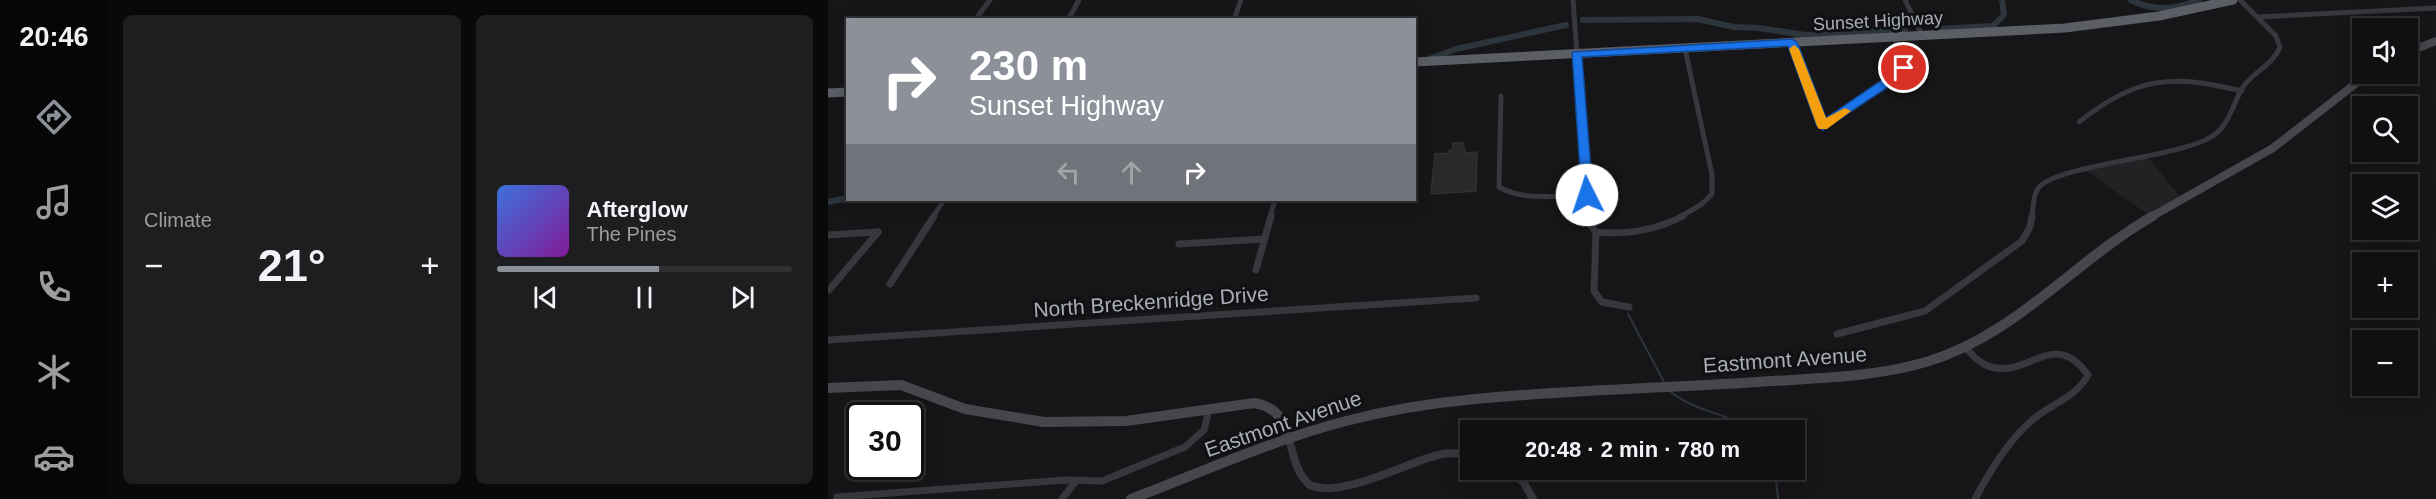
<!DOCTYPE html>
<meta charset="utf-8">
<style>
:root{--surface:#101012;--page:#1e1e20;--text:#f1f3f6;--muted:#9c9d9f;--line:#303032;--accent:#8c9099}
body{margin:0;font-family:Arial,sans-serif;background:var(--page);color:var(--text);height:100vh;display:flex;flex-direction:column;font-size:22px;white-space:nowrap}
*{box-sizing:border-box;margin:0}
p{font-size:20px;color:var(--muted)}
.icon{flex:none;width:33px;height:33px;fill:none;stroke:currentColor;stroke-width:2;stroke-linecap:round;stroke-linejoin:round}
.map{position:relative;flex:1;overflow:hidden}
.side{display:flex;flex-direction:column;gap:15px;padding:15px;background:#09090a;width:720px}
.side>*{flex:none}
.hud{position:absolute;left:18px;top:18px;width:570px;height:183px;border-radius:0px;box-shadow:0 3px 15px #0003,0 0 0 2px var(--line);background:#8c9099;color:#fff;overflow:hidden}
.tools{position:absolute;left:1524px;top:18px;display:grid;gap:12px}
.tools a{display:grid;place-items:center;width:66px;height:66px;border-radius:0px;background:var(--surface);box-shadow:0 3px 15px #0003,0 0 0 2px var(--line);font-size:30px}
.speed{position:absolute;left:18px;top:402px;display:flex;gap:12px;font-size:30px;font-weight:700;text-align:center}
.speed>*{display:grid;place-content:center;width:78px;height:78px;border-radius:50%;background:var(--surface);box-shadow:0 3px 15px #0003,0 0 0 2px var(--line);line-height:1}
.speed .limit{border:3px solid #111;border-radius:9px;background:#fff;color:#111}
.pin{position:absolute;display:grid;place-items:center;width:51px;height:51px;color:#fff;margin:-26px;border:3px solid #fff;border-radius:50%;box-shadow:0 2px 6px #0007}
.me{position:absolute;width:66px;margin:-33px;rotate:356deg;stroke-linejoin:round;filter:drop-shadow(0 0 4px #0008)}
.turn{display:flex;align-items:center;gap:21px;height:126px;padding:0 24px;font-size:27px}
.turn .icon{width:78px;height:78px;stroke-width:2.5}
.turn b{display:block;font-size:42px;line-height:51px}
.lanes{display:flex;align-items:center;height:57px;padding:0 24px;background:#0003;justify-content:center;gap:30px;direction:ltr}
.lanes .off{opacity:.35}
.big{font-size:45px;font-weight:700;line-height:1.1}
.side .tile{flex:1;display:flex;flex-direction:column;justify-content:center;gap:9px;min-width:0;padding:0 21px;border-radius:9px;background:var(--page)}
.song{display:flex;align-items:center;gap:18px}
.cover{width:72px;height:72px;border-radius:9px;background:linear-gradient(135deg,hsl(220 70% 55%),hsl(290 70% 35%))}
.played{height:6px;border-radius:3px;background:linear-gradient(90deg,var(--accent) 55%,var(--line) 55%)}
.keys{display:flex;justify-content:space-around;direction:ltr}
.heat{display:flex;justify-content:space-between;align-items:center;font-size:33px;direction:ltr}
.side .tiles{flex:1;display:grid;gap:15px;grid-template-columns:repeat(2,1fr)}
.trip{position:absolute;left:632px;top:420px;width:345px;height:60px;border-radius:0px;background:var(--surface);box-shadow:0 3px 15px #0003,0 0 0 2px var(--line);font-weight:700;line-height:60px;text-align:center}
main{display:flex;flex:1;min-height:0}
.menu{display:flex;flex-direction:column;width:108px;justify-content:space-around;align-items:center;background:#060607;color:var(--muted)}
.menu .icon{width:42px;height:42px}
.menu .current{color:var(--accent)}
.menu b{font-size:27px;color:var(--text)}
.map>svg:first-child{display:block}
.built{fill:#222225}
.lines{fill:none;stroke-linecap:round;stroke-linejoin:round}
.stream{stroke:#2c353c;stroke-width:2}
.canal{stroke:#2c353c;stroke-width:6}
.building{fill:#29292c;stroke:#303034;stroke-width:1.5}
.minor-far1{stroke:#37383d;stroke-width:5}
.minor{stroke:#37383d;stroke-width:7}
.tertiary{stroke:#37383d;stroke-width:8}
.secondary-far1{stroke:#45474d;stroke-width:8}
.secondary{stroke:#45474d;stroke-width:10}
.trunk{stroke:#5b5e65;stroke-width:9}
.route{fill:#1a73e8;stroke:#114b97;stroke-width:1.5}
.slow{fill:#f59e0b}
.labels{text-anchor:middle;stroke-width:6;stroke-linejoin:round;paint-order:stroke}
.far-street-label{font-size:18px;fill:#a8adb8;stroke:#111113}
.street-label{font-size:21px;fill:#a8adb8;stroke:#111113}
</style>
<main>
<nav class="menu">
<b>20:46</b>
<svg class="icon current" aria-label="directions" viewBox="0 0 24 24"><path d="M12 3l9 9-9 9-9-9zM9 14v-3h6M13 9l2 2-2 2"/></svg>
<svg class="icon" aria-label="music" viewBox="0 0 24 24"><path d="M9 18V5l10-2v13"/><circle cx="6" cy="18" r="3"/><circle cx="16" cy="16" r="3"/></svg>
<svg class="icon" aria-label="phone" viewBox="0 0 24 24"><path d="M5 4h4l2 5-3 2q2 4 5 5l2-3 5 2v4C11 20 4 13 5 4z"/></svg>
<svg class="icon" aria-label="climate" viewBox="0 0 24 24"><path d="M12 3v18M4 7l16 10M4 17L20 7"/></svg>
<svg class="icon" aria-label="car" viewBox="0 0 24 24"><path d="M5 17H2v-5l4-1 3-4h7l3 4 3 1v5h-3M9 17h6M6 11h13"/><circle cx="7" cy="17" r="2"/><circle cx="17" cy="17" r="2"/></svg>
</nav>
<section class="side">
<div class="tiles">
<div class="tile"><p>Climate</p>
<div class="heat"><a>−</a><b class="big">21°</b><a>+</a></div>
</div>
<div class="tile">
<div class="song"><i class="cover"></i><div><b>Afterglow</b><p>The Pines</p></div></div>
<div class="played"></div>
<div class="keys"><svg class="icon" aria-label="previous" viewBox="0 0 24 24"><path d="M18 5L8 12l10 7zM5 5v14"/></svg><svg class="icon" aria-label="pause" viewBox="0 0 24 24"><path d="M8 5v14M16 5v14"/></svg><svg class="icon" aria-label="next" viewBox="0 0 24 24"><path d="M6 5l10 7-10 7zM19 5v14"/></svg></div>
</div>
</div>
</section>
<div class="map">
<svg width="1608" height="499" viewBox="0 0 1608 499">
<rect width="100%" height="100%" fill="#161618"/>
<!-- built -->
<path class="built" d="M 1317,158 L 1323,161 L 1354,199 L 1322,216 L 1256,169 Z"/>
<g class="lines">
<!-- stream -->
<g class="stream">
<path d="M 800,314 L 837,384"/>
<path d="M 842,391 C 866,412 898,412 924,430"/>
<path d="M 947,470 L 950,499"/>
</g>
<!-- canal -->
<g class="canal">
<path d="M 1303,0 C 1326,12 1348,9 1371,0"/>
<path d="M 755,20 L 869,19 L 906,27 L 931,28 L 977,35 L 1077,30"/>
<path d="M 1107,29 L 1165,26 L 1176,15 L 1174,0"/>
<path d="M 601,59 L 628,49 L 738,25"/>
<path d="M 0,202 L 20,198"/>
</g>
</g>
<!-- building -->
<path class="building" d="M 625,143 L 635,143 L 637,153 L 649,152 L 648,191 L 603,194 L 607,154 L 621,153 L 621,150 L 624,150 Z"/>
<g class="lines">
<!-- minor-far1 -->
<g class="minor-far1">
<path d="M 745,0 L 761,217"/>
<path d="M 1077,0 L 1094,35"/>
<path d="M 1430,17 L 1608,8"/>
<path d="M 147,20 L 162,0"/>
<path d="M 240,20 L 251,0"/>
<path d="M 406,20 L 413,0"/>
<path d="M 964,42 L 995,126 L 1074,72 L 1077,61 L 1066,37"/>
<path d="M 673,96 L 671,187 C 695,201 732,196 759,195"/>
<path d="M 1251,122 C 1310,76 1343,74 1414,91"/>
<path d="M 105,217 L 116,200"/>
<path d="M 442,217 L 447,200"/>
<path d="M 852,217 L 874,204 L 884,194 L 884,175 L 857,49"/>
<path d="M 1204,217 C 1205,209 1205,197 1209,190 C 1222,165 1350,158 1383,137 C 1401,127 1405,103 1415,87 C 1425,72 1445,65 1452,47 L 1448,36 L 1412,0"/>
</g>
<!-- minor -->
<g class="minor">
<path d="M 761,216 L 762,224 L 768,232 C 798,235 828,230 855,216"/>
<path d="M 768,232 L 766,291 L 774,302 L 801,307"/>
<path d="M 0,235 L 50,232"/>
<path d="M 351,244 L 436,239"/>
<path d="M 428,270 L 443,216"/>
<path d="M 62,284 L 106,216"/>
<path d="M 1,290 L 50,232"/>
<path d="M 1009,334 L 1097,311 L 1194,241 L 1202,227 L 1204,216"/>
<path d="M 0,340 L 648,298"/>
<path d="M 1137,347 C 1144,355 1152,364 1163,367 C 1201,378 1226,327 1260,375 C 1248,398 1220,405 1202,422 C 1178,444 1162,471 1147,499"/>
<path d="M 9,497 L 238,480 L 274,481 L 357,447 L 376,430 L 381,409"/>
<path d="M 234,499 L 248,481"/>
</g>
<!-- tertiary -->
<g class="tertiary">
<path d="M 461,439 C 465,454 469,475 482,485 C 513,499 577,463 610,455 C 620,452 631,453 642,453"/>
<path d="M 683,470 L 696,483 L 705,499"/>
</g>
<!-- secondary-far1 -->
<g class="secondary-far1">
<path d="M 1580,52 L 1608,41"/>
<path d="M 1323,217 L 1445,148 L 1540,74"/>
</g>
<!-- secondary -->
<g class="secondary">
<path d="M 0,388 L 73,385 L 137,409 L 216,422 L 298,421 L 426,403 C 449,407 454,418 461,439"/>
<path d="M 303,499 C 374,472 445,440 518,421 C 560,410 604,403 647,399 C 741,390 836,388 930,382 C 986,378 1043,378 1098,362 C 1187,336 1246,261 1325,216"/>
</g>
<!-- trunk -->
<g class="trunk">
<path d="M 586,62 L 1237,28 L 1331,16 L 1405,0"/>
<path d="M 0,93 L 20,92"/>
</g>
</g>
<!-- route -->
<path class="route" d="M 964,39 L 969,42 L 998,118 L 1076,65 L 1082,68 L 1069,81 L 995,130 L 989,126 L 960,46 L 754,57 L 765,195 L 759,199 L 754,198 L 744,52 Z"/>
<!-- slow -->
<path class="slow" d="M 966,45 L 971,49 L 998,118 L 1017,108 L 1023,111 L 999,129 L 991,129 L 989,126 L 961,49 Z"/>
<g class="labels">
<!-- far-street labels -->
<g class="far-street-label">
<text transform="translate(1050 21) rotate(-3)" y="6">Sunset Highway</text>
</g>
<!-- street labels -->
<g class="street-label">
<text transform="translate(323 302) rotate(-4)" y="7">North Breckenridge Drive</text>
<text transform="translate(957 360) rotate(-4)" y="7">Eastmont Avenue</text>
<text transform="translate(455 424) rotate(-19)" y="7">Eastmont Avenue</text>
</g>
</g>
</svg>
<div class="tools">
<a><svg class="icon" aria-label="sound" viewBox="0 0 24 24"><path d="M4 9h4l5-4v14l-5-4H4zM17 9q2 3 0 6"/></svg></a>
<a><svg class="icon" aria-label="search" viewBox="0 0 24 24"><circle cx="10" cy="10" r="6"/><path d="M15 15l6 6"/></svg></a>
<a><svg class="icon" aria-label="layers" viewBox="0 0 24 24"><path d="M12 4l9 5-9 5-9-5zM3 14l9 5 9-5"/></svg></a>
<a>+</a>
<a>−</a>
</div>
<div class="speed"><div class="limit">30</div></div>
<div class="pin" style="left:1076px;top:68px;background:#d93025"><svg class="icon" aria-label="arrive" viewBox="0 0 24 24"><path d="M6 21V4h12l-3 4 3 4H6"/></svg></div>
<svg class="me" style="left:759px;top:195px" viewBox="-20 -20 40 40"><circle r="19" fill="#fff"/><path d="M0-13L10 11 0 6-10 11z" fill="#1a73e8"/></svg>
<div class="trip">20:48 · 2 min · 780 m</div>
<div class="hud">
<div class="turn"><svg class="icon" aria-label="right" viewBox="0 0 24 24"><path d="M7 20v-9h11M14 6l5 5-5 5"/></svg><div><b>230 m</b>Sunset Highway</div></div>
<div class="lanes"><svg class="icon off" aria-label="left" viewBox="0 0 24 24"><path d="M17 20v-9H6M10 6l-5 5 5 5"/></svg><svg class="icon off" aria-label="ahead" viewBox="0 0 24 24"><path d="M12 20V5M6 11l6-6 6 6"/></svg><svg class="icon" aria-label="right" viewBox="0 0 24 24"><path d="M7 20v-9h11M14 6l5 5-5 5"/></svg></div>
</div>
</div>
</main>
